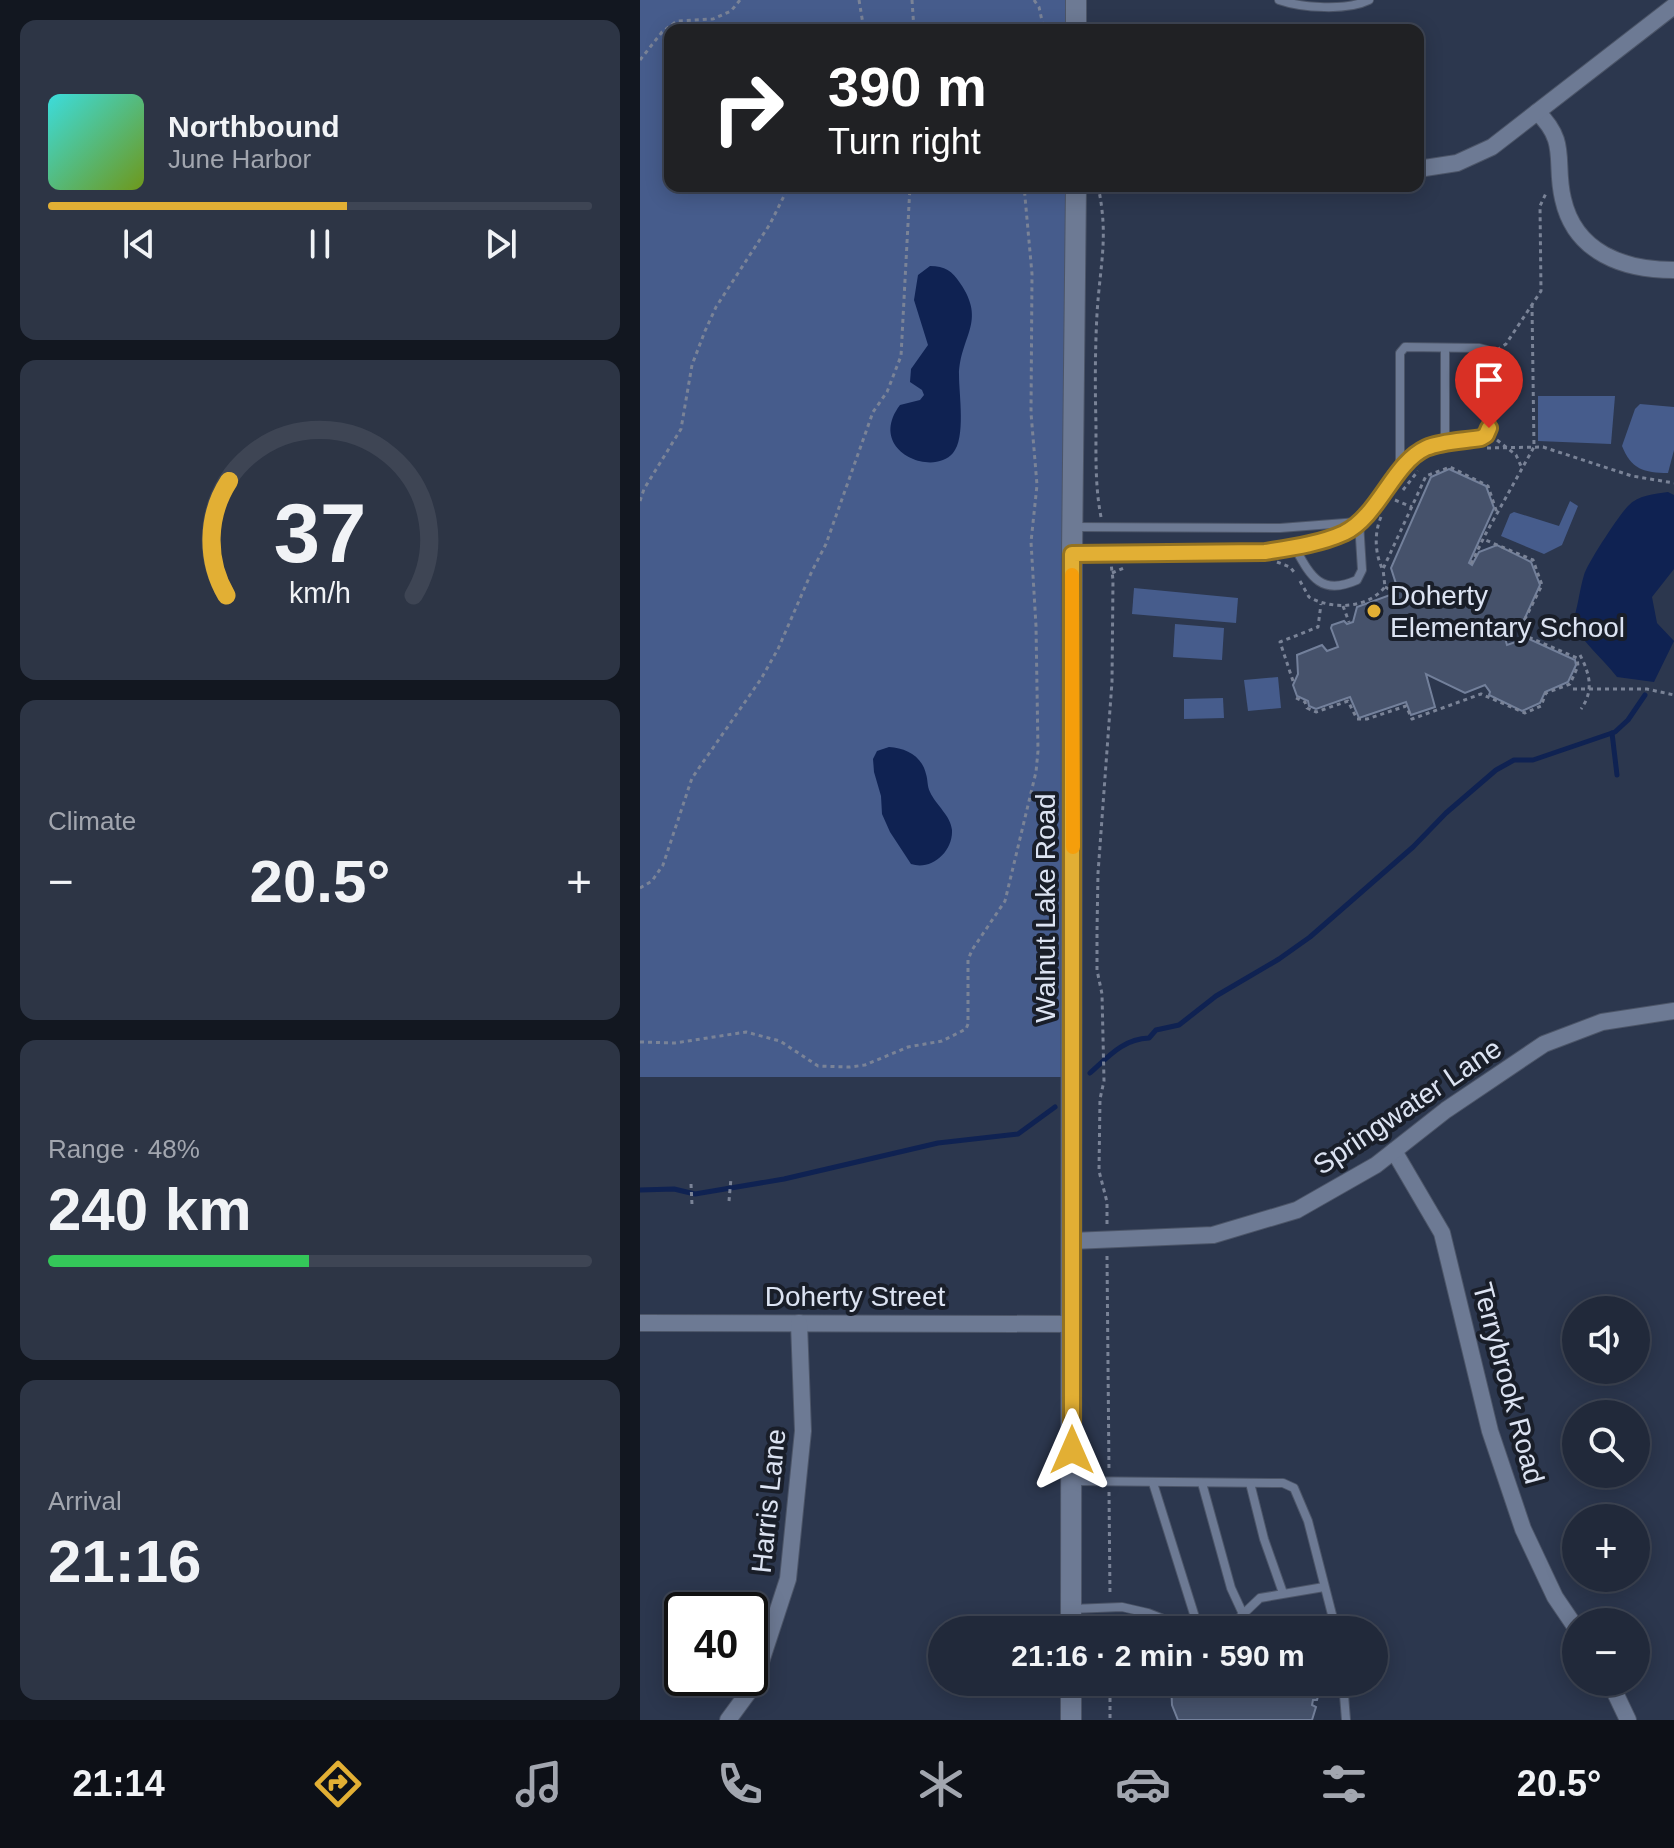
<!DOCTYPE html>
<meta charset="utf-8">
<style>
:root{--surface:#21293a;--page:#2d3545;--text:#f1f3f6;--muted:#a2a6af;--line:#3e4554;--accent:#e2af34}
body{margin:0;font-family:Helvetica,sans-serif;background:var(--page);color:var(--text);height:100vh;display:flex;flex-direction:column;font-size:30px;white-space:nowrap}
*{box-sizing:border-box;margin:0}
p{font-size:26px;color:var(--muted)}
.icon{flex:none;width:44px;height:44px;fill:none;stroke:currentColor;stroke-width:2;stroke-linecap:round;stroke-linejoin:round}
.map{position:relative;flex:1;overflow:hidden}
.drawer{display:flex;flex-direction:column;gap:20px;padding:20px;background:#121720;width:640px}
.drawer>*{flex:none}
.top-card{position:absolute;left:24px;top:24px;width:760px;height:168px;border-radius:16px;box-shadow:0 4px 20px #0003,0 0 0 2px var(--line);background:#202124;color:#fff;overflow:hidden}
.tools{position:absolute;left:922px;top:1296px;display:grid;gap:16px}
.tools a{display:grid;place-items:center;width:88px;height:88px;border-radius:50%;background:var(--surface);box-shadow:0 4px 20px #0003,0 0 0 2px var(--line);font-size:40px}
.speed{position:absolute;left:24px;top:1592px;display:flex;gap:16px;font-size:40px;font-weight:700;text-align:center}
.speed>*{display:grid;place-content:center;width:104px;height:104px;border-radius:50%;background:var(--surface);box-shadow:0 4px 20px #0003,0 0 0 2px var(--line);line-height:1}
.speed .limit{border:4px solid #111;border-radius:12px;background:#fff;color:#111}
.pin{position:absolute;display:grid;place-items:center;width:68px;height:68px;color:#fff;margin:-82px -34px;border-radius:50% 50% 50% 0;rotate:-45deg;box-shadow:0 0 8px #0007}
.pin .icon{rotate:45deg}
.me{position:absolute;width:88px;margin:-44px;rotate:0deg;stroke-linejoin:round;filter:drop-shadow(0 0 6px #0008)}
.turn{display:flex;align-items:center;gap:28px;height:168px;padding:0 32px;font-size:36px}
.turn .icon{width:104px;height:104px;stroke-width:2.5}
.turn b{display:block;font-size:56px;line-height:68px}
.big{font-size:60px;font-weight:600;line-height:1.1}
.drawer .card{flex:1;display:flex;flex-direction:column;justify-content:center;gap:12px;min-width:0;padding:0 28px;border-radius:16px;background:var(--page)}
.drawer .dial{align-items:center;gap:0}
.dial svg{height:208px;overflow:visible;fill:none;stroke:var(--line);stroke-width:7;stroke-linecap:round;text-anchor:middle}
.dial text{fill:var(--text);stroke:none}
.song{display:flex;align-items:center;gap:24px}
.cover{width:96px;height:96px;border-radius:12px;background:linear-gradient(135deg,hsl(180 70% 55%),hsl(80 70% 35%))}
.played{height:8px;border-radius:4px;background:linear-gradient(90deg,var(--accent) 55%,var(--line) 55%)}
.keys{display:flex;justify-content:space-around;direction:ltr}
.heat{display:flex;justify-content:space-between;align-items:center;font-size:44px;direction:ltr}
.charge{height:12px;border-radius:6px;background:linear-gradient(90deg,#34c759 48%,var(--line) 0)}
.trip{position:absolute;left:288px;top:1616px;width:460px;height:80px;border-radius:40px;background:var(--surface);box-shadow:0 4px 20px #0003,0 0 0 2px var(--line);font-weight:600;line-height:80px;text-align:center}
.tab-bar{display:flex;height:128px;justify-content:space-around;align-items:center;background:#0d1017;color:var(--muted)}
.tab-bar .icon{width:56px;height:56px}
.tab-bar .active{color:var(--accent)}
.tab-bar b{font-size:36px;color:var(--text)}
main{display:flex;flex:1;min-height:0}
.map>svg:first-child{display:block}
.green{fill:#465c8c}
.water{fill:#0f2252}
.lines{fill:none;stroke-linecap:round;stroke-linejoin:round}
.stream{stroke:#0f2252;stroke-width:5}
.building{fill:#46526b;stroke:#73809b;stroke-width:2}
.service-casing{stroke:#4c5568;stroke-width:10}
.minor-casing{stroke:#4c5568;stroke-width:18}
.tertiary-casing{stroke:#4c5568;stroke-width:22}
.path{stroke:#7a8397;stroke-width:3;stroke-dasharray:4 4;stroke-linecap:butt}
.service{stroke:#6d7a94;stroke-width:8}
.minor{stroke:#6d7a94;stroke-width:16}
.tertiary{stroke:#6d7a94;stroke-width:20}
.route-casing{stroke:#937222;stroke-width:20}
.route{stroke:#e2af34;stroke-width:14}
.slow{stroke:#f59e0b;stroke-width:14}
.poi-dot{fill:#e2af34;stroke:#191e29;stroke-width:3}
.labels{text-anchor:middle;stroke-width:8;stroke-linejoin:round;paint-order:stroke}
.poi-label{font-size:28px;fill:#dce3f2;stroke:#191e29;text-anchor:start}
.street-label{font-size:28px;fill:#dce3f2;stroke:#191e29}
</style>
<main>
<section class="drawer">
<div class="card">
<div class="song"><i class="cover"></i><div><b>Northbound</b><p>June Harbor</p></div></div>
<div class="played"></div>
<div class="keys"><svg class="icon" aria-label="previous" viewBox="0 0 24 24"><path d="M18 5L8 12l10 7zM5 5v14"/></svg><svg class="icon" aria-label="pause" viewBox="0 0 24 24"><path d="M8 5v14M16 5v14"/></svg><svg class="icon" aria-label="next" viewBox="0 0 24 24"><path d="M6 5l10 7-10 7zM19 5v14"/></svg></div>
</div>
<div class="card dial"><svg viewBox="0 0 100 80">
<path d="M14 69A42 42 0 1 1 86 69"/>
<path d="M14 69A42 42 0 0 1 15 25" stroke="#e2af34"/>
<text x="50" y="56" font-size="32" font-weight="700">37</text>
<text x="50" y="72" font-size="11">km/h</text>
</svg></div>
<div class="card"><p>Climate</p>
<div class="heat"><a>−</a><b class="big">20.5°</b><a>+</a></div>
</div>
<div class="card"><p>Range · 48%</p><b class="big">240 km</b><div class="charge"></div></div>
<div class="card"><p>Arrival</p><b class="big">21:16</b></div>
</section>
<div class="map">
<svg width="1034" height="1720" viewBox="0 0 1034 1720">
<rect width="100%" height="100%" fill="#2c374e"/>
<!-- green -->
<g class="green">
<path d="M 0,0 L 432,0 L 432,30 L 30,30 L 30,186 L 432,186 L 432,1077 L 0,1077 Z"/>
<path d="M 898,396 L 975,396 L 971,444 L 898,441 Z"/>
<path d="M 1000,404 L 1034,407 L 1034,450 L 1028,473 C 1004,473 991,469 982,446 L 995,409 Z"/>
<path d="M 930,501 L 938,506 L 922,545 L 904,554 L 861,536 L 870,514 L 874,512 L 919,526 Z"/>
<path d="M 494,588 L 598,598 L 596,623 L 492,614 Z"/>
<path d="M 535,624 L 584,628 L 582,660 L 533,657 Z"/>
<path d="M 638,677 L 641,708 L 608,711 L 604,680 Z"/>
<path d="M 583,698 L 584,718 L 544,719 L 544,699 Z"/>
</g>
<!-- water -->
<g class="water">
<path d="M 290,266 C 305,266 312,271 320,283 C 347,322 320,336 319,375 C 319,395 326,438 313,453 C 292,478 226,450 260,405 L 280,400 L 284,395 L 282,390 L 270,382 L 271,369 L 288,345 L 274,300 L 278,275 Z"/>
<path d="M 1028,492 L 1034,495 L 1034,569 L 1012,597 L 1017,623 L 1034,641 L 1014,682 L 977,677 C 962,658 945,644 932,624 C 938,608 939,592 944,575 C 947,564 979,515 988,506 C 998,495 1014,494 1028,492 Z"/>
<path d="M 249,747 C 266,748 282,756 286,774 C 288,780 287,786 290,792 C 296,805 311,816 312,830 C 313,852 291,871 271,864 L 250,832 L 242,814 L 241,796 L 234,772 L 233,759 L 237,751 Z"/>
</g>
<g class="lines">
<!-- stream -->
<g class="stream">
<path d="M 972,733 L 977,775"/>
<path d="M 450,1073 C 469,1056 483,1039 509,1038 L 516,1030 L 539,1025 L 576,996 L 639,959 L 670,937 L 773,847 L 806,813 L 856,770 L 874,760 L 893,760 L 975,732 L 988,720 L 1005,695"/>
<path d="M 0,1190 L 34,1189 L 55,1194 L 144,1179 L 298,1143 L 378,1134 L 415,1107"/>
</g>
</g>
<!-- building -->
<g class="building">
<path d="M 809,469 L 846,486 L 854,508 L 829,563 L 832,565 L 839,552 L 857,545 L 891,562 L 900,585 L 884,620 L 871,626 L 860,621 L 867,645 L 887,638 L 935,660 L 936,665 L 928,682 L 905,692 L 900,703 L 882,711 L 849,695 L 850,692 L 845,685 L 825,693 L 786,674 L 795,707 L 771,715 L 766,702 L 719,718 L 710,697 L 676,709 L 669,706 L 668,701 L 657,696 L 653,685 L 658,674 L 657,655 L 682,645 L 687,651 L 698,647 L 691,628 L 692,625 L 704,621 L 707,624 L 713,622 L 717,607 L 753,594 L 757,587 L 751,568 L 791,477 Z"/>
<path d="M 531,1682 L 632,1682 L 651,1689 L 679,1692 L 677,1700 L 673,1700 L 672,1705 L 676,1707 L 672,1720 L 538,1720 L 532,1705 Z"/>
</g>
<g class="lines">
<!-- service casing -->
<g class="service-casing">
<g id="service">
<path d="M 639,0 C 662,8 707,11 729,0"/>
<path d="M 805,443 L 805,348"/>
<path d="M 432,527 L 640,528 L 718,522"/>
<path d="M 655,548 C 671,577 681,596 717,580 L 722,570 L 719,522"/>
<path d="M 432,554 L 625,552 L 655,548 L 704,533 L 719,522 L 749,489 L 760,469 L 784,449 L 841,438 L 846,435 L 849,428 L 847,350 L 839,348 L 765,347 L 760,353 L 760,469"/>
<path d="M 432,1481 L 643,1483 L 654,1488 L 668,1521 L 696,1630"/>
<path d="M 513,1483 L 559,1630"/>
<path d="M 562,1483 L 591,1588 L 603,1614"/>
<path d="M 610,1483 L 624,1539 L 643,1593"/>
<path d="M 432,1609 L 482,1607 L 508,1613 L 551,1630"/>
<path d="M 578,1630 L 598,1619 L 620,1598 L 684,1587"/>
<path d="M 703,1682 L 706,1720"/>
</g>
</g>
<!-- minor casing -->
<g class="minor-casing">
<g id="minor">
<path d="M 897,112 C 929,142 914,162 923,199 C 935,253 984,270 1034,270"/>
<path d="M 778,169 L 817,163 L 852,147 L 1034,6"/>
<path d="M 754,1151 L 802,1233 L 850,1431 L 883,1529 L 915,1597 L 936,1628"/>
<path d="M 432,1241 L 573,1235 L 657,1210 L 736,1165 L 806,1110 L 904,1044 L 962,1022 L 1034,1011"/>
<path d="M 0,1323 L 431,1324"/>
<path d="M 970,1682 L 988,1720"/>
<path d="M 88,1720 L 113,1686 L 148,1579 L 163,1431 L 159,1323"/>
</g>
</g>
<!-- tertiary casing -->
<g class="tertiary-casing">
<g id="tertiary">
<path d="M 436,0 L 436,30"/>
<path d="M 431,1630 L 432,554 L 436,186"/>
<path d="M 431,1720 L 431,1682"/>
</g>
</g>
<!-- path -->
<g class="path">
<path d="M 219,0 L 224,30"/>
<path d="M 272,0 L 274,30"/>
<path d="M 394,0 L 399,7 L 404,30"/>
<path d="M 0,60 L 22,32 L 37,21 L 73,19 L 91,11 L 100,0"/>
<path d="M 458,186 C 469,237 460,264 457,314 C 455,351 455,388 456,425 C 456,456 455,486 461,517"/>
<path d="M 857,350 L 866,344 L 901,291 L 900,206 L 907,191"/>
<path d="M 857,440 L 876,455 L 881,466"/>
<path d="M 847,448 L 903,447 L 992,476 L 1034,483"/>
<path d="M 763,490 L 778,471"/>
<path d="M 755,500 L 772,507"/>
<path d="M 0,501 L 4,489 L 41,429 L 52,365 L 65,331 L 76,307 L 130,224 L 149,186"/>
<path d="M 741,517 C 734,533 735,553 742,568"/>
<path d="M 637,562 L 650,567 L 654,572"/>
<path d="M 831,564 L 845,535 L 894,447 L 892,305"/>
<path d="M 472,573 L 486,567"/>
<path d="M 660,581 L 669,597 C 692,610 727,609 745,587 L 743,569 L 786,476 L 810,467 L 848,486 L 857,513"/>
<path d="M 745,587 L 755,592"/>
<path d="M 703,606 L 709,622"/>
<path d="M 940,655 C 950,674 954,691 941,709"/>
<path d="M 653,681 L 640,642 L 678,627 L 681,604"/>
<path d="M 933,689 L 1007,689 L 1034,695"/>
<path d="M 656,698 L 665,702 L 667,708 L 676,712 L 708,701 L 717,719 L 727,719 L 766,706 L 772,719 L 841,694 L 885,713 L 901,706 L 906,693 L 930,684 L 938,666 L 937,658 L 886,636 L 883,623 L 902,585 L 893,560 L 843,539"/>
<path d="M 0,888 L 12,881 L 23,865 L 52,778 L 121,679 L 138,649 L 172,571 L 186,544 L 233,412 L 247,392 L 261,356 L 270,186"/>
<path d="M 0,1042 L 35,1043 L 106,1032 L 140,1041 L 178,1066 L 210,1067 L 225,1065 L 268,1047 L 302,1041 L 326,1029 L 328,1024 L 328,960 L 332,950 L 365,901 L 396,772 L 398,751 L 396,626 L 391,542 L 397,485 L 391,413 L 392,274 L 384,186"/>
<path d="M 51,1184 L 52,1205"/>
<path d="M 89,1201 L 91,1178"/>
<path d="M 467,1224 L 467,1202 L 459,1171 L 460,1099 L 464,1081 L 462,994 L 457,970 L 457,931 L 458,873 L 472,682 L 473,580 L 471,563"/>
<path d="M 467,1256 L 469,1472"/>
<path d="M 469,1492 L 470,1596"/>
<path d="M 470,1620 L 470,1630"/>
<path d="M 470,1682 L 470,1720"/>
</g>
<!-- service -->
<use href="#service" class="service"/>
<!-- minor -->
<use href="#minor" class="minor"/>
<!-- tertiary -->
<use href="#tertiary" class="tertiary"/>
</g>
<g class="lines">
<!-- route casing -->
<g class="route-casing">
<path id="route" d="M 432,1450 L 432,554 L 625,552 C 650,548 680,544 704,533 C 739,516 753,463 786,448 C 802,441 823,441 841,438 L 846,435 L 849,428"/>
</g>
<!-- route -->
<use href="#route" class="route"/>
<!-- slow -->
<path class="slow" d="M 432,575 L 433,847"/>
</g>
<!-- markers -->
<circle class="poi-dot" cx="734" cy="611" r="8"/>
<g class="labels">
<!-- poi labels -->
<g class="poi-label">
<text x="750" y="605">Doherty<tspan x="750" dy="32">Elementary School</tspan></text>
</g>
<!-- street labels -->
<g class="street-label">
<text transform="translate(405 908) rotate(-90)" y="10">Walnut Lake Road</text>
<text transform="translate(767 1106) rotate(-34)" y="10">Springwater Lane</text>
<text x="215" y="1306">Doherty Street</text>
<text transform="translate(869 1383) rotate(75)" y="10">Terrybrook Road</text>
<text transform="translate(128 1501) rotate(-84)" y="10">Harris Lane</text>
</g>
</g>
</svg>
<div class="tools">
<a><svg class="icon" aria-label="sound" viewBox="0 0 24 24"><path d="M4 9h4l5-4v14l-5-4H4zM17 9q2 3 0 6"/></svg></a>
<a><svg class="icon" aria-label="search" viewBox="0 0 24 24"><circle cx="10" cy="10" r="6"/><path d="M15 15l6 6"/></svg></a>
<a>+</a>
<a>−</a>
</div>
<div class="speed"><div class="limit">40</div></div>
<div class="pin" style="left:849px;top:428px;background:#d93025"><svg class="icon" aria-label="arrive" viewBox="0 0 24 24"><path d="M6 21V4h12l-3 4 3 4H6"/></svg></div>
<svg class="me" style="left:432px;top:1450px" viewBox="-20 -20 40 40"><path d="M0-17L14 15 0 8-14 15z" fill="#e2af34" stroke="#fff" stroke-width="4"/></svg>
<div class="trip">21:16 · 2 min · 590 m</div>
<div class="top-card">
<div class="turn"><svg class="icon" aria-label="right" viewBox="0 0 24 24"><path d="M7 20v-9h11M14 6l5 5-5 5"/></svg><div><b>390 m</b>Turn right</div></div>
</div>
</div>
</main>
<nav class="tab-bar">
<b>21:14</b>
<svg class="icon active" aria-label="directions" viewBox="0 0 24 24"><path d="M12 3l9 9-9 9-9-9zM9 14v-3h6M13 9l2 2-2 2"/></svg>
<svg class="icon" aria-label="music" viewBox="0 0 24 24"><path d="M9 18V5l10-2v13"/><circle cx="6" cy="18" r="3"/><circle cx="16" cy="16" r="3"/></svg>
<svg class="icon" aria-label="phone" viewBox="0 0 24 24"><path d="M5 4h4l2 5-3 2q2 4 5 5l2-3 5 2v4C11 20 4 13 5 4z"/></svg>
<svg class="icon" aria-label="climate" viewBox="0 0 24 24"><path d="M12 3v18M4 7l16 10M4 17L20 7"/></svg>
<svg class="icon" aria-label="car" viewBox="0 0 24 24"><path d="M5 17H2v-5l4-1 3-4h7l3 4 3 1v5h-3M9 17h6M6 11h13"/><circle cx="7" cy="17" r="2"/><circle cx="17" cy="17" r="2"/></svg>
<svg class="icon" aria-label="filters" viewBox="0 0 24 24"><path d="M4 7h16M4 17h16"/><circle cx="9" cy="7" r="2"/><circle cx="15" cy="17" r="2"/></svg>
<b>20.5°</b>
</nav>
